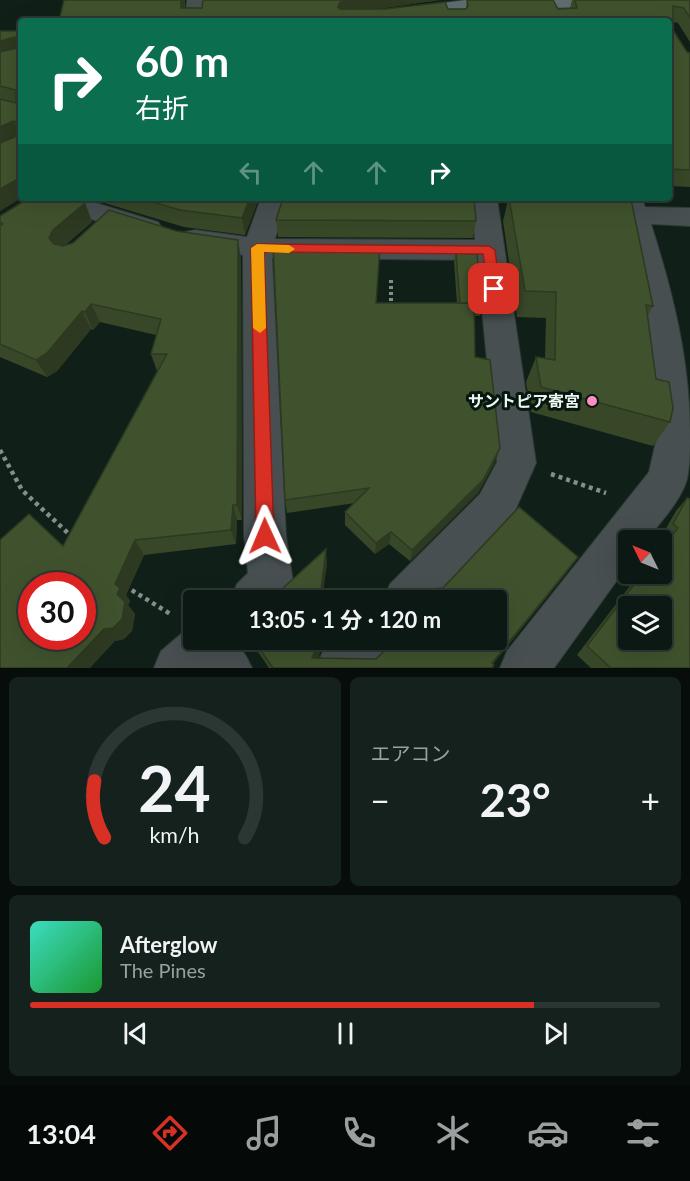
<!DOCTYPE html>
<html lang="ja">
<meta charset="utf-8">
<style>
:root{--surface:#0c1813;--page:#15211c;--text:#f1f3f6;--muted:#9aa0a0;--line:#2c3733;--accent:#d93025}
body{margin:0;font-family:Lato,"Noto Sans JP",sans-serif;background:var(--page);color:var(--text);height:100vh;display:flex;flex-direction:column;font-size:22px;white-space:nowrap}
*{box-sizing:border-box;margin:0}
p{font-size:20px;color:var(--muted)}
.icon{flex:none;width:33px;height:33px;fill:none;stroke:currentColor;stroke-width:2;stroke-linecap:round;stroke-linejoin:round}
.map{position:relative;height:668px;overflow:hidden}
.drawer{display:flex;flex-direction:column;gap:9px;padding:9px;background:#070d0a;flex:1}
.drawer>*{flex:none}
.top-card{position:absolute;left:18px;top:18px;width:654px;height:183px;border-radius:6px;box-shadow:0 6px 24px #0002,0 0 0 2px var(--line);background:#0b6e4f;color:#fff;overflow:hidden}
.needle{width:39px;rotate:313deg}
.fabs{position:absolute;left:618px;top:530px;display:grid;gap:12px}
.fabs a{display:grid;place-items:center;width:54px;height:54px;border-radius:6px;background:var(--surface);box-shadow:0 6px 24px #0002,0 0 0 2px var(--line);font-size:30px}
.speed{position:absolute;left:18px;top:572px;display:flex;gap:12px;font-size:30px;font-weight:700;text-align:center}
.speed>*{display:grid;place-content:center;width:78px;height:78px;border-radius:50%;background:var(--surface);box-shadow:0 6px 24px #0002,0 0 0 2px var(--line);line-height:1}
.speed .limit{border:9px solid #d22;background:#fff;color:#111}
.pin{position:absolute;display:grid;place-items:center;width:51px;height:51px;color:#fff;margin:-26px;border-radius:12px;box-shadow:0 3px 9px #0006}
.me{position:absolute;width:66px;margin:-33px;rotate:359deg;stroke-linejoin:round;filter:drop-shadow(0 0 4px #0008)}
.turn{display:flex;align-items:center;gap:21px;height:126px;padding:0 18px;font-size:27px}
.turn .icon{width:78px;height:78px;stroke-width:2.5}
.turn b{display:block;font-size:42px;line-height:51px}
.lanes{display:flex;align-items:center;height:57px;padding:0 18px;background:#0003;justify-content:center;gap:30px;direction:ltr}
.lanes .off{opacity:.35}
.big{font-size:45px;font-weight:700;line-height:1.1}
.drawer .card{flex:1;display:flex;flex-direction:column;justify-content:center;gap:9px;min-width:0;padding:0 21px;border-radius:9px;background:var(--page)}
.drawer .dial{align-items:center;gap:0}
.dial svg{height:156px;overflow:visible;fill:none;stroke:var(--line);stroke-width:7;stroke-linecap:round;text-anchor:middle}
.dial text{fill:var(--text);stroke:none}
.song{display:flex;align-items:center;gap:18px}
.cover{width:72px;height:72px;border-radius:9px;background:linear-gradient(135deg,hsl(170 70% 55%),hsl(130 70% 35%))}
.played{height:6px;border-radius:3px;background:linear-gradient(90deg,var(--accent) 80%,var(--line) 80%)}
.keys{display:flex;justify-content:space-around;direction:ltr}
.heat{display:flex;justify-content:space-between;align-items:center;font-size:33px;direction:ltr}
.drawer .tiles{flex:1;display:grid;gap:9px;grid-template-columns:1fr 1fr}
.card:last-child{grid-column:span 2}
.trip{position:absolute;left:183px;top:590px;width:324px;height:60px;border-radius:6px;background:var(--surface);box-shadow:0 6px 24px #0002,0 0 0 2px var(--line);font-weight:700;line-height:60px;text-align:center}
.tabs{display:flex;height:96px;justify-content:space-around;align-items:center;background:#050a08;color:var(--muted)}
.tabs .icon{width:42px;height:42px}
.tabs .current{color:var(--accent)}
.tabs b{font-size:27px;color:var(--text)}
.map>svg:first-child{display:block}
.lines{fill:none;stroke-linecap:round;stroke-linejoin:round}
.lane-casing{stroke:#2b3a33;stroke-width:2}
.street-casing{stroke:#2b3a33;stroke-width:2}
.secondary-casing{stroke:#2b3a33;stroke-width:2}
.path-far1{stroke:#83908a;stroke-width:4;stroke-dasharray:3 3;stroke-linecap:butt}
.path{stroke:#83908a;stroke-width:4.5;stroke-dasharray:4 4;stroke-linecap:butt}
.lane{fill:#474f50;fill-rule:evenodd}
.street{fill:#474f50;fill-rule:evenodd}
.secondary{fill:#5e6c6d;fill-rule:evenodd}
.wall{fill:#374727}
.shaded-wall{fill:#2d3920}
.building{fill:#40522d;stroke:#2d3920;stroke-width:1.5;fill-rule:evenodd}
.route{fill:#d93025;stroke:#8d1f18;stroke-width:1.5}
.slow{fill:#f59e0b}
.poi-dot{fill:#fb8fc3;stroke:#071710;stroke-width:2}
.labels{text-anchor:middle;stroke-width:6;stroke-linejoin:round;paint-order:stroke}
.poi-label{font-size:16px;font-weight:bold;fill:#edf7f2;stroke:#071710;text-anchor:end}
</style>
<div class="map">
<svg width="690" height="668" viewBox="0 0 690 668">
<rect width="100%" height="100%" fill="#102019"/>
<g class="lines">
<!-- lane casing -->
<g class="lane-casing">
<path id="lane" d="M 195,639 L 234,639 L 246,656 L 252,668 L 212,668 L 200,651 Z"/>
</g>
<!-- street casing -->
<g class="street-casing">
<g id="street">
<path d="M 187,0 L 205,0 L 203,21 L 185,21 Z"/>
<path d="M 39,198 L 80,198 L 158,222 L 162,228 L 158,234 L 148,237 L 43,204 Z"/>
<path d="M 261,198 L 287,198 L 275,239 L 475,240 L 471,198 L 497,198 L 536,463 L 510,522 L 437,600 L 383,600 L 390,584 L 480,494 L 497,462 L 477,260 L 272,258 L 286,536 L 293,582 L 285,600 L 230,600 L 237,584 L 248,573 L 244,536 L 243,255 L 185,246 L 181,239 L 185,232 L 195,230 L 247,237 Z"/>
<path d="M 616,198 L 642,198 L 645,207 L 690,208 L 690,226 L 651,224 C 673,293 690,361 690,434 C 690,449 690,465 687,479 C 681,501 660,522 647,540 L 628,540 L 628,565 L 554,668 L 500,668 L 507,651 L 649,472 L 658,432 L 641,293 L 622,223 L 604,220 L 600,214 L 604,208 L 618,206 Z"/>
<path d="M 194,623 L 194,639 L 235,639 L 228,656 L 214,668 L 154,668 L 161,651 Z"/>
<path d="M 335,639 L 392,639 L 385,656 L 373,668 L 316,668 L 323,651 Z"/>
</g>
</g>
<!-- secondary casing -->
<g class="secondary-casing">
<path id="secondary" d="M 466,0 L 690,0 L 690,7 L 492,8 L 384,21 L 340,21 L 342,17 L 349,15 Z"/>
</g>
<!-- path-far1 -->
<path class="path-far1" d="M 391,280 L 391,306"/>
<!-- path -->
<g class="path">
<path d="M 0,450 L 22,490 L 71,536"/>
<path d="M 551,474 L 606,493"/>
<path d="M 125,586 L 172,615"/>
</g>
<!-- lane -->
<use href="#lane" class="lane"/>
<!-- street -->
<use href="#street" class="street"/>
<!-- secondary -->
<use href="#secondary" class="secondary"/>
</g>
<!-- wall -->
<g class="wall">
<path d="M 185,0 L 185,8 L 202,8 L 440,0 L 377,9 L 466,9 L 467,0 L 558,9 L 570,9 L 572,0 L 690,0 L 690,42 L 678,23 L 673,22 L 673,30 L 687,52 L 690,53 L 690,187 L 669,186 L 669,21 L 59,21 Z"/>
<path d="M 0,31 L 21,31 L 21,198 L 0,211 Z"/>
<path d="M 88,198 L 259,198 L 245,235 L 184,227 Z"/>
<path d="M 499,198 L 617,198 L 653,306 L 648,315 L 656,379 L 670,422 L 653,446 L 531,412 L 526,382 L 536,357 L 545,359 L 546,318 L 517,317 L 503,221 L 508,200 L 500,200 Z"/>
<path d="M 85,203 L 92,222 L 65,245 L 241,258 L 242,520 L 237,520 L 236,544 L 144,555 L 126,595 L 130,601 L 128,605 L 135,614 L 132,631 L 124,639 L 115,641 L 63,546 L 157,371 L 151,354 L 156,335 L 100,322 L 93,330 L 91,329 L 57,371 L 47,377 L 0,357 L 0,216 Z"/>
<path d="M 276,220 L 476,221 L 473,238 L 278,237 Z"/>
<path d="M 456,253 L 482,307 L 480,316 L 475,316 L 475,357 L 495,462 L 478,493 L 410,561 L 389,544 L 375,554 L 345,525 L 345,512 L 355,503 L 287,513 L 285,500 L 376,303 L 457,303 L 454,262 Z"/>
<path d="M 687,498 L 690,668 L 591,668 L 577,655 L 640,573 L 662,573 L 662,546 L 666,540 L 661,537 L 676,511 Z"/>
<path d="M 567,572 L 493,664 L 492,668 L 269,668 L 249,639 L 332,639 L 321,649 L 318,659 L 376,659 L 443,588 Z"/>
</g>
<!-- shaded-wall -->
<g class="shaded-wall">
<path d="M 181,0 L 185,0 L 183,21 L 181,8 Z"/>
<path d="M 345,0 L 440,0 L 348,13 L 338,7 L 340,2 Z"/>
<path d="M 15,37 L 20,52 L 0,58 L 0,41 Z"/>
<path d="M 13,121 L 20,137 L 0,147 L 0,127 Z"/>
<path d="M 16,180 L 21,190 L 21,198 L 0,211 L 0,189 Z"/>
<path d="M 250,198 L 259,198 L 245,235 L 242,218 Z"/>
<path d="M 85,203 L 92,222 L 61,249 L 58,256 L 49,238 L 53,230 Z"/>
<path d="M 238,240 L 241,258 L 242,520 L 237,505 Z"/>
<path d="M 91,304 L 100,322 L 93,330 L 85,312 Z"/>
<path d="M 82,311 L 91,329 L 57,371 L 47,377 L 36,360 Z"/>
<path d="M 500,448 L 495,462 L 478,493 L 410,561 L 412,550 Z"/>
<path d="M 233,505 L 237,520 L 236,544 L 231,530 Z"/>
<path d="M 391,532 L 389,544 L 375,554 L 376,543 Z"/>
<path d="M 135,540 L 144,555 L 126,595 L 130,601 L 128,605 L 135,614 L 132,631 L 124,639 L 115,641 L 90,668 L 67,668 L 117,594 L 115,584 Z"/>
<path d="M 326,549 L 327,564 L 322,600 L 321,590 Z"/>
<path d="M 578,557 L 567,572 L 489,668 Z"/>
<path d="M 320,639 L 332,639 L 321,649 L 315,668 L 312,658 Z"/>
</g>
<!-- building -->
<g class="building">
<path d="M 64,0 L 181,0 L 181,8 L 202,8 L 203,0 L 345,0 L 340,2 L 338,7 L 340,9 L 385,9 L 445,2 L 448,9 L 466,9 L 468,6 L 467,0 L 553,0 L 558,9 L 577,8 L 575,0 L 690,0 L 690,18 L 684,8 L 673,6 L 673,30 L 687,52 L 690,53 L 690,170 L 669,169 L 669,21 L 59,21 Z"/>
<path d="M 0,31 L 21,31 L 21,180 L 16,180 L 0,189 L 0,143 L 15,137 L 16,122 L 13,121 L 0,127 L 0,99 L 16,103 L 16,90 L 0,86 L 0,52 L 17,48 L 17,39 L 15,37 L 0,41 Z"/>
<path d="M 29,198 L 68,198 L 85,203 L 53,230 L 49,238 L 54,244 L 63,246 L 73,243 L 109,210 L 176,231 L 238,240 L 237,505 L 233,505 L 231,530 L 135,540 L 115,584 L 120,588 L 117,594 L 125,602 L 122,619 L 113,628 L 104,629 L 67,668 L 0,668 L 0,540 L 29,514 L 63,546 L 167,354 L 151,354 L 161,319 L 91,304 L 85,312 L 82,311 L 47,353 L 36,360 L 0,344 L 0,226 L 3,224 L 0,222 L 0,216 ZM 32,585 L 82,585 L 82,636 L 32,636 Z"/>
<path d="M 139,198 L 250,198 L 242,218 L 180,210 Z"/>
<path d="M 283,198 L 474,198 L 476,221 L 276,220 Z"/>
<path d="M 509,198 L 593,198 L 631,199 L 653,306 L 646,305 L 656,379 L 669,382 L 673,408 L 670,422 L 541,387 L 536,357 L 555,360 L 556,292 L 525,291 Z"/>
<path d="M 273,245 L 380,246 L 376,303 L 474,303 L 475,357 L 490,360 L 500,448 L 483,480 L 412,550 L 391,532 L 376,543 L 345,512 L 369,488 L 285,500 Z"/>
<path d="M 456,253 L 477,254 L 482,307 L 474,307 L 474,303 L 460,303 Z"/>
<path d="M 687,498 L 690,499 L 690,668 L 611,668 L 587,646 L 643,573 L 662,573 L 662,549 L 678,528 L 673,524 ZM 628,606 L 662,606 L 662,639 L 628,639 Z"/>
<path d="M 519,507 L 578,557 L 492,663 L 494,665 L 492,668 L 273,668 L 253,639 L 320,639 L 312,658 L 376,659 L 389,646 L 392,639 L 496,639 L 496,600 L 418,600 L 430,589 L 443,588 Z"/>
<path d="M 326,549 L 321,590 L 328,600 L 270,600 Z"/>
</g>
<!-- route -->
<path class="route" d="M 257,244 L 489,246 L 495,250 L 500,289 L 494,293 L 488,289 L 483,254 L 264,252 L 274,536 L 271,542 L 265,545 L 259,542 L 256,536 L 251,248 Z"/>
<!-- slow -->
<path class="slow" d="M 257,244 L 289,245 L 295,249 L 289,253 L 264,252 L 266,328 L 260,333 L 253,328 L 251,248 Z"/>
<!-- markers -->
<circle class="poi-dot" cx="592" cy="401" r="6"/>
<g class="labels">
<!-- poi labels -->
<g class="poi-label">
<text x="580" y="407">サントピア寄宮</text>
</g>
</g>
</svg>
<div class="fabs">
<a><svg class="needle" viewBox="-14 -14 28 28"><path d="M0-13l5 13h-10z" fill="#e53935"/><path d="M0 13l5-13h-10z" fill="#9aa0a0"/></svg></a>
<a><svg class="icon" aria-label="layers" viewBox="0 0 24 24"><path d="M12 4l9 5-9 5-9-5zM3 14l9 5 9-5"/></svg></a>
</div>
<div class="speed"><div class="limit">30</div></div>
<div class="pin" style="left:494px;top:289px;background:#d93025"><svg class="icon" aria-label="arrive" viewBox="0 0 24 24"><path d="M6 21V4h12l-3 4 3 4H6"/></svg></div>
<svg class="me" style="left:265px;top:536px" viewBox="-20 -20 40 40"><path d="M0-17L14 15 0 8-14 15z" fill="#d93025" stroke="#fff" stroke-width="4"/></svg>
<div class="trip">13:05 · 1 分 · 120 m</div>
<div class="top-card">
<div class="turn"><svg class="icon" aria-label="right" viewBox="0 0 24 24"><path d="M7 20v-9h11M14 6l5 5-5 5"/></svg><div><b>60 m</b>右折</div></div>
<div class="lanes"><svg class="icon off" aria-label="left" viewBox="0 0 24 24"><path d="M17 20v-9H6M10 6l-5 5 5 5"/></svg><svg class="icon off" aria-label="ahead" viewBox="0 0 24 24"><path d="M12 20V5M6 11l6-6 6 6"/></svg><svg class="icon off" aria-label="ahead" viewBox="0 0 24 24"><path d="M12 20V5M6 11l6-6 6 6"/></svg><svg class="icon" aria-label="right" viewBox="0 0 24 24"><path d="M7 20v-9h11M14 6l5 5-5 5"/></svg></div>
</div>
</div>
<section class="drawer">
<div class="tiles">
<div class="card dial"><svg viewBox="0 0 100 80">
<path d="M14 69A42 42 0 1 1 86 69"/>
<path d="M14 69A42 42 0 0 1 9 40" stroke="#d93025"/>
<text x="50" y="56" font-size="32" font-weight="700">24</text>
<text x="50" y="72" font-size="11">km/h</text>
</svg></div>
<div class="card"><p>エアコン</p>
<div class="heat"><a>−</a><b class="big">23°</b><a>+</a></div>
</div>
<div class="card">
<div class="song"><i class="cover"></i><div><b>Afterglow</b><p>The Pines</p></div></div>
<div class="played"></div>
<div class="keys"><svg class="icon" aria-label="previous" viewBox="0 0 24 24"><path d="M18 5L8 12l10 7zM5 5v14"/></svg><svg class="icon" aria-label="pause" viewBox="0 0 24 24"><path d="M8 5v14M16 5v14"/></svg><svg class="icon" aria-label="next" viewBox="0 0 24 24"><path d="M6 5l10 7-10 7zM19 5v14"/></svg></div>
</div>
</div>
</section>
<nav class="tabs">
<b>13:04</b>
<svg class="icon current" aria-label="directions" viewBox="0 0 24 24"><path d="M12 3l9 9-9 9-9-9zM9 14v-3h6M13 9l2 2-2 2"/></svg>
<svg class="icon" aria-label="music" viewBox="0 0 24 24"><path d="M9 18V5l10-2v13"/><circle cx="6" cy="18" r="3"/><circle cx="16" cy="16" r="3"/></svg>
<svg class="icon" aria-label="phone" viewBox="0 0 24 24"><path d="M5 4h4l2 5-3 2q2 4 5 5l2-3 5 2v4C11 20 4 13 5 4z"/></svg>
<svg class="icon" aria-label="climate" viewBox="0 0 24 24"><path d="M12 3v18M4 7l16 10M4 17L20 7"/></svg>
<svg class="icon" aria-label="car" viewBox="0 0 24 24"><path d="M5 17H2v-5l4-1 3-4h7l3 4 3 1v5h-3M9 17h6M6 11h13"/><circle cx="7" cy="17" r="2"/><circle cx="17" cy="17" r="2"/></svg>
<svg class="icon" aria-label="filters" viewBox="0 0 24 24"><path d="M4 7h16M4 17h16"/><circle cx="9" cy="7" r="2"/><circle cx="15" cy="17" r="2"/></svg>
</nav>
